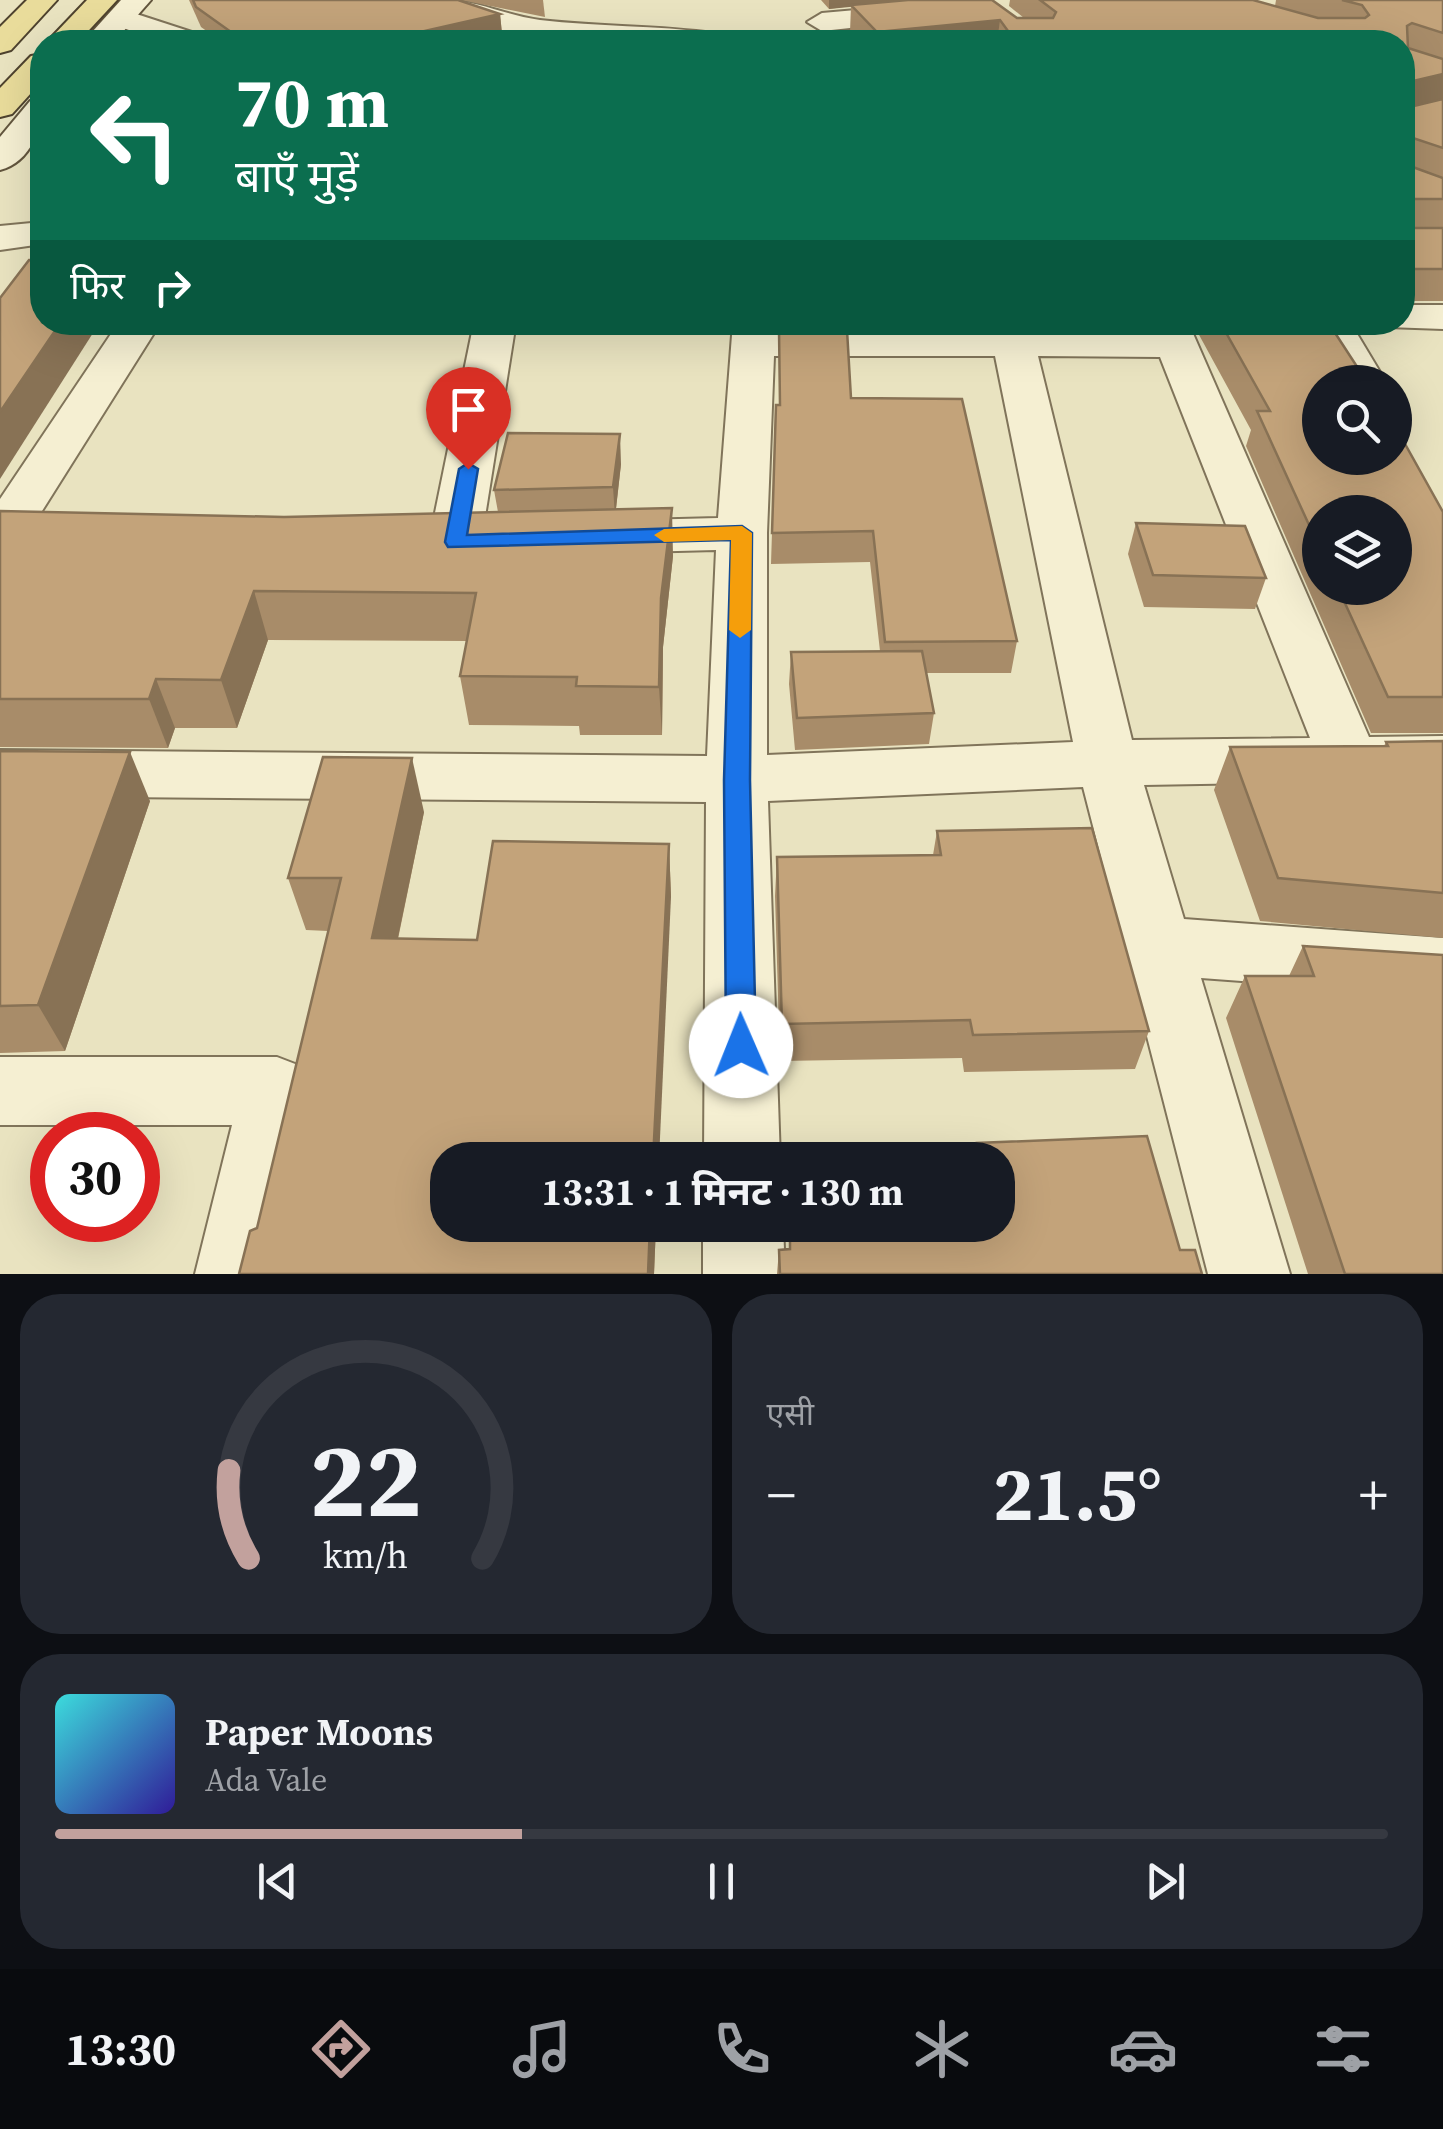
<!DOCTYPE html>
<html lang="hi">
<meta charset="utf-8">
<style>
:root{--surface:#171b24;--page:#242831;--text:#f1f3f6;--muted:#9ea1a6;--line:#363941;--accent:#c2a19d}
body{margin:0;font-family:"Source Serif 4","Noto Sans Devanagari",serif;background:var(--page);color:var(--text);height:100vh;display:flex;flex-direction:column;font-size:38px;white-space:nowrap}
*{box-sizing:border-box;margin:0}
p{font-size:32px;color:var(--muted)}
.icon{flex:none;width:55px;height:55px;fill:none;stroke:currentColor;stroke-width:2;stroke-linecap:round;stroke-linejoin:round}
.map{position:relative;height:1274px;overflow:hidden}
.side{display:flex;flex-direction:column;gap:20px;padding:20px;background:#0d0f14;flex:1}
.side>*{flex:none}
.guide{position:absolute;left:30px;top:30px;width:1385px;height:305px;border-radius:40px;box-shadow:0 10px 40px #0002;background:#0b6e4f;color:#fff;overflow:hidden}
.controls{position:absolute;left:1302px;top:365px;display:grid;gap:20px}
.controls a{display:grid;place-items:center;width:110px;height:110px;border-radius:50%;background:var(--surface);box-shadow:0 10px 40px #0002;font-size:50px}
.speed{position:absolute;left:30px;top:1112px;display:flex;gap:20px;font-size:50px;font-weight:700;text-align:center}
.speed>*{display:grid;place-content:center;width:130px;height:130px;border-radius:50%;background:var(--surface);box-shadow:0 10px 40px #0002;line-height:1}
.speed .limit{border:15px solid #d22;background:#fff;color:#111}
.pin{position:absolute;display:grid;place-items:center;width:85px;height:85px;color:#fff;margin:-102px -42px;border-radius:50% 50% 50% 0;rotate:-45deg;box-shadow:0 0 10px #0007}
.pin .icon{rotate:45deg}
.me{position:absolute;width:110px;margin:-55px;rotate:359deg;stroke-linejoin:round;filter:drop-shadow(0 0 8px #0008)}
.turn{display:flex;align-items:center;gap:35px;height:210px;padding:0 40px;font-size:45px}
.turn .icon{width:130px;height:130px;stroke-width:2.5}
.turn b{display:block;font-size:70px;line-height:85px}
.then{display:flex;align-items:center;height:95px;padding:0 40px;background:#0003;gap:20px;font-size:38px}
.big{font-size:75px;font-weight:700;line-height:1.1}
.side .widget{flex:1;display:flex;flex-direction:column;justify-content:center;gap:15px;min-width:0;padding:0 35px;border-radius:40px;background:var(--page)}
.side .dial{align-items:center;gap:0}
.dial svg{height:260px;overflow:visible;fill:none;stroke:var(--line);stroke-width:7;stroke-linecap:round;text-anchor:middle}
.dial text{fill:var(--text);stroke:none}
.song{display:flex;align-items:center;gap:30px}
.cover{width:120px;height:120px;border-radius:15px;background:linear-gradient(135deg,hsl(180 70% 55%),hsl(250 70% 35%))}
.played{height:10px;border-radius:5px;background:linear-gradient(90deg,var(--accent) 35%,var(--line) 35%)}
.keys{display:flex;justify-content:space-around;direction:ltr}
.heat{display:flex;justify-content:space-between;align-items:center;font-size:55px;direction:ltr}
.side .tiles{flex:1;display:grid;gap:20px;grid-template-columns:1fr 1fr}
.widget:last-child{grid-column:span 2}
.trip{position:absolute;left:430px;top:1142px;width:585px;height:100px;border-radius:40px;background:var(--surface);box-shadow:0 10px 40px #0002;font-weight:700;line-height:100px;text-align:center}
.tab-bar{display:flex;height:160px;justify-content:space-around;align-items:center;background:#090b0e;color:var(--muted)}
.tab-bar .icon{width:70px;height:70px}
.tab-bar .current{color:var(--accent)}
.tab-bar b{font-size:45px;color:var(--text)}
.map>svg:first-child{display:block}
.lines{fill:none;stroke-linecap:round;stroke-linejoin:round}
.street-casing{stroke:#80745a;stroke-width:4}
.secondary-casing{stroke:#62553d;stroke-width:4}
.primary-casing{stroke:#4e422e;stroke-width:4}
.street{fill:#f5efd2;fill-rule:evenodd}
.secondary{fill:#f5efd2;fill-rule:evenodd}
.primary{fill:#e9dc9b;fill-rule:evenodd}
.wall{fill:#a88c69;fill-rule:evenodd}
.shaded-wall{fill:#887255}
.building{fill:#c3a37a;stroke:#887255;stroke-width:2.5}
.route{fill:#1a73e8;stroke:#114b97;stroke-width:2.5}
.slow{fill:#f59e0b}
</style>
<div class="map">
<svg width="1443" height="1274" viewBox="0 0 1443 1274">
<rect width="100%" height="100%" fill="#e9e3c0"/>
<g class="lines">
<!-- street casing -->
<g class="street-casing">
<g id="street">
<path d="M 442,0 C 479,0 503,15 540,20 C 598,27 656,25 713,33 L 728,42 C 668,46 478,51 442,0 Z"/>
<path d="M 924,4 L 934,7 L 938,13 L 934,19 L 822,31 L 807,22 L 822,13 Z"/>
<path d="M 121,9 L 204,36 L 208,42 L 165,42 L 111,24 L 106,18 L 111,12 Z"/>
<path d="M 42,222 L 42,244 L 0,250 L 0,226 Z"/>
<path d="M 1402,305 L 1443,305 L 1443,329 L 1387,327 L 1384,322 L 1402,322 Z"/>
<path d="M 119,322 L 161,322 L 42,511 L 42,524 L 87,531 L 95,542 L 87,553 C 56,562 29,559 0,544 L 0,499 Z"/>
<path d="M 474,322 L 516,322 L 481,542 L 473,553 L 455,558 L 437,553 L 429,542 Z"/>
<path d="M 733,322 L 775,322 L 775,330 L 1150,331 L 1146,322 L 1188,322 L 1369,737 L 1443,736 L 1443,780 L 1144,785 L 1184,919 L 1443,938 L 1443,996 L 1201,978 L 1290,1274 L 1208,1274 L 1083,787 L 768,801 L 780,1160 L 704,1160 L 706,802 L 0,796 L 0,750 L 707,756 L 716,550 L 600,553 L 582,548 L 575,537 L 582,526 L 600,521 L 718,518 ZM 774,356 L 995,356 L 1073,742 L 767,755 L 767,533 ZM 1038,356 L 1160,357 L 1310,738 L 1132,740 Z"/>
<path d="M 1308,322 L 1350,322 L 1386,382 L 1342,382 Z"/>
<path d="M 0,1057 L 277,1057 L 303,1067 L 314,1091 L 277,1274 L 195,1274 L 232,1125 L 0,1125 Z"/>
<path d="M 703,1225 L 783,1225 L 785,1274 L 703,1274 Z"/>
</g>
</g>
<!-- secondary casing -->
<g class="secondary-casing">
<g id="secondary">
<path d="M 121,0 L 151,0 L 114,42 L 83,42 Z"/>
<path d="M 42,98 C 44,126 31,162 0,170 L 0,137 L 30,101 Z"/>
</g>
</g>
<!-- primary casing -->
<g class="primary-casing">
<g id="primary">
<path d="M 27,0 L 57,0 L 11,50 L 0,53 L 0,27 Z"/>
<path d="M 87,0 L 117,0 L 78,42 L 47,42 Z"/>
<path d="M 42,54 L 42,81 L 12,114 L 0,117 L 0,88 L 31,56 Z"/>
</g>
</g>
<!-- street -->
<use href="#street" class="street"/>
<!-- secondary -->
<use href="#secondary" class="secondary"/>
<!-- primary -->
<use href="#primary" class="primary"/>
</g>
<!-- wall -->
<g class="wall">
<path d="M 189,0 L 458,0 L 500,14 L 502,34 L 467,42 L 222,42 L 201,27 Z"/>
<path d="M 461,0 L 543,0 L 545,17 Z"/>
<path d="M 821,0 L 992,0 L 1017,18 L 1024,18 L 1009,6 L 1010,0 L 1253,0 L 1275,6 L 1276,0 L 1443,0 L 1443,301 L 1402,301 L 1402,42 L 859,42 L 850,32 L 851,6 L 829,9 Z"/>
<rect x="784" y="322" width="60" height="4"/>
<path d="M 1192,322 L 1328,322 L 1443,512 L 1443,733 L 1371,733 L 1246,446 L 1251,430 ZM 1320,512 L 1395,588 L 1320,588 Z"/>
<path d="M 779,330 L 851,398 L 1017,641 L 1011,673 L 926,673 L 934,713 L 929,744 L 795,750 L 789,684 L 791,652 L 880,651 L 870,562 L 771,564 L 776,405 L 779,405 Z"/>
<path d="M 621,464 L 616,509 L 673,556 L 663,647 L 662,735 L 580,735 L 579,726 L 469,725 L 460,676 L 467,641 L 268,640 L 237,728 L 175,728 L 168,748 L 0,747 L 0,511 L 284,517 L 498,512 L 494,490 Z"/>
<path d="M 1136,523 L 1266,578 L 1255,609 L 1144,607 L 1128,554 Z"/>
<path d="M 1443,741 L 1443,938 L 1260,921 L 1214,790 L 1230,747 L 1384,746 L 1386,742 Z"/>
<path d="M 0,751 L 150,801 L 65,1051 L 0,1053 Z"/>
<path d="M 424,812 L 398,939 L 477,940 L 669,844 L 671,897 L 448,1225 L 656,1225 L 654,1274 L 239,1274 L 257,1228 L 328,931 L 306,930 L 288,878 Z"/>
<path d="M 937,831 L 1149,1031 L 1135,1069 L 964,1072 L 962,1058 L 780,1061 L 775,896 L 777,857 L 933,855 Z"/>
<path d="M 1303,946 L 1443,1274 L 1308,1274 L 1226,1018 L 1245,976 L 1289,976 Z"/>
<path d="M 977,1143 L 1180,1250 L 1202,1274 L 777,1274 L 779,1250 L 789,1249 L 790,1232 L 981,1228 L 980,1225 L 998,1225 L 998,1160 L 973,1160 Z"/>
</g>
<!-- shaded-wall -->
<g class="shaded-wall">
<path d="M 829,0 L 921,0 L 829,9 Z"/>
<path d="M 500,14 L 502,34 L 467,42 L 376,42 Z"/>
<path d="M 1000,20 L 997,42 L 876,42 L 877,32 Z"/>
<path d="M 1443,74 L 1443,101 L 1402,110 L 1409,82 Z"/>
<path d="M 61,322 L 100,322 L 0,479 L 0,412 Z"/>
<path d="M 620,434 L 621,464 L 615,517 L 613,487 Z"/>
<path d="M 672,508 L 673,556 L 663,647 L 662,735 L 659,687 L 661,598 Z"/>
<path d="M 254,591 L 268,640 L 237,728 L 221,680 Z"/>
<path d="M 156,679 L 175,728 L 168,748 L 149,699 Z"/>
<path d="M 130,752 L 150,801 L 65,1051 L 38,1005 Z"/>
<path d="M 412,758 L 424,812 L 387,990 L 372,938 Z"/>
<path d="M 669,844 L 671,897 L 659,1160 L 653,1160 Z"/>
<path d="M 650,1225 L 656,1225 L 654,1274 L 648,1274 Z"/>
</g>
<!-- building -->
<g class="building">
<path d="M 193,0 L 458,0 L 500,14 L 376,42 L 245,42 L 196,7 Z"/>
<path d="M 908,0 L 992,0 L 1017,18 L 1053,18 L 1056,12 L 1040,0 L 1253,0 L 1318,18 L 1365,18 L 1369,15 L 1362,5 L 1342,0 L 1443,0 L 1443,33 L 1412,23 L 1407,26 L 1408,48 L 1443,59 L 1443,74 L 1409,82 L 1410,107 L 1443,99 L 1443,148 L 1410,137 L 1410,166 L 1443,178 L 1443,199 L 1410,199 L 1411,228 L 1443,228 L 1443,269 L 1414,269 L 1410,278 L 1402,278 L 1402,42 L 1016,42 L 1000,20 L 877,32 L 851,5 Z"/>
<path d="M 29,260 L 42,261 L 42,322 L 61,322 L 0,412 L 0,298 Z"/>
<path d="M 1220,322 L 1328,322 L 1367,382 L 1320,382 L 1320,458 L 1395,458 L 1395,426 L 1443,512 L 1443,697 L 1388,697 L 1338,588 L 1395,588 L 1395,512 L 1320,512 L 1320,549 L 1257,411 L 1270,411 Z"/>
<path d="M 779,330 L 847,330 L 851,398 L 962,399 L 1017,641 L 885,642 L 873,531 L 772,533 L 776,405 L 780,405 Z"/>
<path d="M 508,433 L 620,434 L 613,487 L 494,490 Z"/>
<path d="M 672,508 L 661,598 L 659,687 L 576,686 L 577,677 L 460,676 L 476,593 L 254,591 L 221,680 L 156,679 L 149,699 L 0,699 L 0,511 L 284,517 Z"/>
<path d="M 1136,523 L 1245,526 L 1266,578 L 1153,575 Z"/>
<path d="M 922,651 L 934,713 L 797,718 L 791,652 Z"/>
<path d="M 1443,741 L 1443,893 L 1278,878 L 1230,747 L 1388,746 L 1386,742 Z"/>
<path d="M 0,751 L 130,752 L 38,1005 L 0,1006 Z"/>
<path d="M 323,757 L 412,758 L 372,938 L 477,940 L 493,841 L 669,844 L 653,1160 L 448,1160 L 448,1225 L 650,1225 L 648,1274 L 239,1274 L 250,1231 L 257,1228 L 341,878 L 288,878 Z"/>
<path d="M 1092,828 L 1149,1031 L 973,1035 L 970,1020 L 782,1024 L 777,857 L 941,855 L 937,831 Z"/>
<path d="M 1303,946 L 1443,955 L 1443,1274 L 1345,1274 L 1245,976 L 1314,976 Z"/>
<path d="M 1147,1136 L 1180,1250 L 1195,1250 L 1202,1274 L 780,1274 L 779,1250 L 790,1249 L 790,1232 L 994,1227 L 993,1225 L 998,1225 L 998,1160 L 981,1160 L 977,1143 Z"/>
</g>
<!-- route -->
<path class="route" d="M 468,463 L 478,469 L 467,535 L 742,526 L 752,533 L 750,780 L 756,1046 L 751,1055 L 741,1059 L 730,1055 L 726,1046 L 724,780 L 731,540 L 448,547 L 445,542 L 459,469 Z"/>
<!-- slow -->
<path class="slow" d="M 742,526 L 752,533 L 751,630 L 740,638 L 729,630 L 731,540 L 664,542 L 654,535 L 664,529 Z"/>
</svg>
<div class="controls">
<a><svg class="icon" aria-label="search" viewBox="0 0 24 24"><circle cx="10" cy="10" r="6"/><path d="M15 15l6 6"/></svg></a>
<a><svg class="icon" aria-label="layers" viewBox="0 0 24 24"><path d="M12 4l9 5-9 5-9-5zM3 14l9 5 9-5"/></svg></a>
</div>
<div class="speed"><div class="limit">30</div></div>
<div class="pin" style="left:468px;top:469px;background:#d93025"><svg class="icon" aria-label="arrive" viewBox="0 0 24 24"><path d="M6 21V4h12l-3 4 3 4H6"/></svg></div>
<svg class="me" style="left:741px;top:1046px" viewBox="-20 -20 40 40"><circle r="19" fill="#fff"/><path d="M0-13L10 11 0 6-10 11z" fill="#1a73e8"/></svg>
<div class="trip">13:31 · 1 मिनट · 130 m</div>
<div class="guide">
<div class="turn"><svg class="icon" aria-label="left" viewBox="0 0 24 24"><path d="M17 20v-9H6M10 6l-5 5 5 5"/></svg><div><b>70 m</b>बाएँ मुड़ें</div></div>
<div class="then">फिर<svg class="icon" aria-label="right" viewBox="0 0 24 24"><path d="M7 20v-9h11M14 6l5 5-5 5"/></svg></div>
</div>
</div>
<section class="side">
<div class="tiles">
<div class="widget dial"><svg viewBox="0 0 100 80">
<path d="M14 69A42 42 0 1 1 86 69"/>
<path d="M14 69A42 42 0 0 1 8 42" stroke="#c2a19d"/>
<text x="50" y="56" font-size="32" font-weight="700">22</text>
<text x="50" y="72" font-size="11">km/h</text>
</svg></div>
<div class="widget"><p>एसी</p>
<div class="heat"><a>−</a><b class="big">21.5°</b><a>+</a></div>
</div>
<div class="widget">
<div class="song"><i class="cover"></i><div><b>Paper Moons</b><p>Ada Vale</p></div></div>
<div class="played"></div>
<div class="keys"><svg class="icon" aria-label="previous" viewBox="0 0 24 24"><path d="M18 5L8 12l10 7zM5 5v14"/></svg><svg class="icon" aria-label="pause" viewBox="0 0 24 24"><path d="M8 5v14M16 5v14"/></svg><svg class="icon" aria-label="next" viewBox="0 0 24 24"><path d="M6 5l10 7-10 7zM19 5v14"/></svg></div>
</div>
</div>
</section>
<nav class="tab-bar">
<b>13:30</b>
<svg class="icon current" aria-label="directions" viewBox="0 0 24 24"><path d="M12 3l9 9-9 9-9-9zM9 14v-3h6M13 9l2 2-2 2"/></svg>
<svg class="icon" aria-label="music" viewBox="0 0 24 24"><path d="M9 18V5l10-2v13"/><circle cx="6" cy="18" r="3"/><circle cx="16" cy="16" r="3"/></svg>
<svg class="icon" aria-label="phone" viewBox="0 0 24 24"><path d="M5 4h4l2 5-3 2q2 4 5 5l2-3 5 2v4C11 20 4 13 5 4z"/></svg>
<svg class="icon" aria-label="climate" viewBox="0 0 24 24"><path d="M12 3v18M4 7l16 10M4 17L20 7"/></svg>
<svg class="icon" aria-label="car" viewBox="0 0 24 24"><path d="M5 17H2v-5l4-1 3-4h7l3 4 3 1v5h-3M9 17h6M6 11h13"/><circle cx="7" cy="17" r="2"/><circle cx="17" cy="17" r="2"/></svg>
<svg class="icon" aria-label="filters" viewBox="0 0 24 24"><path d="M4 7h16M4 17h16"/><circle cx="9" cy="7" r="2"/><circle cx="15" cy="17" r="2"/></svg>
</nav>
